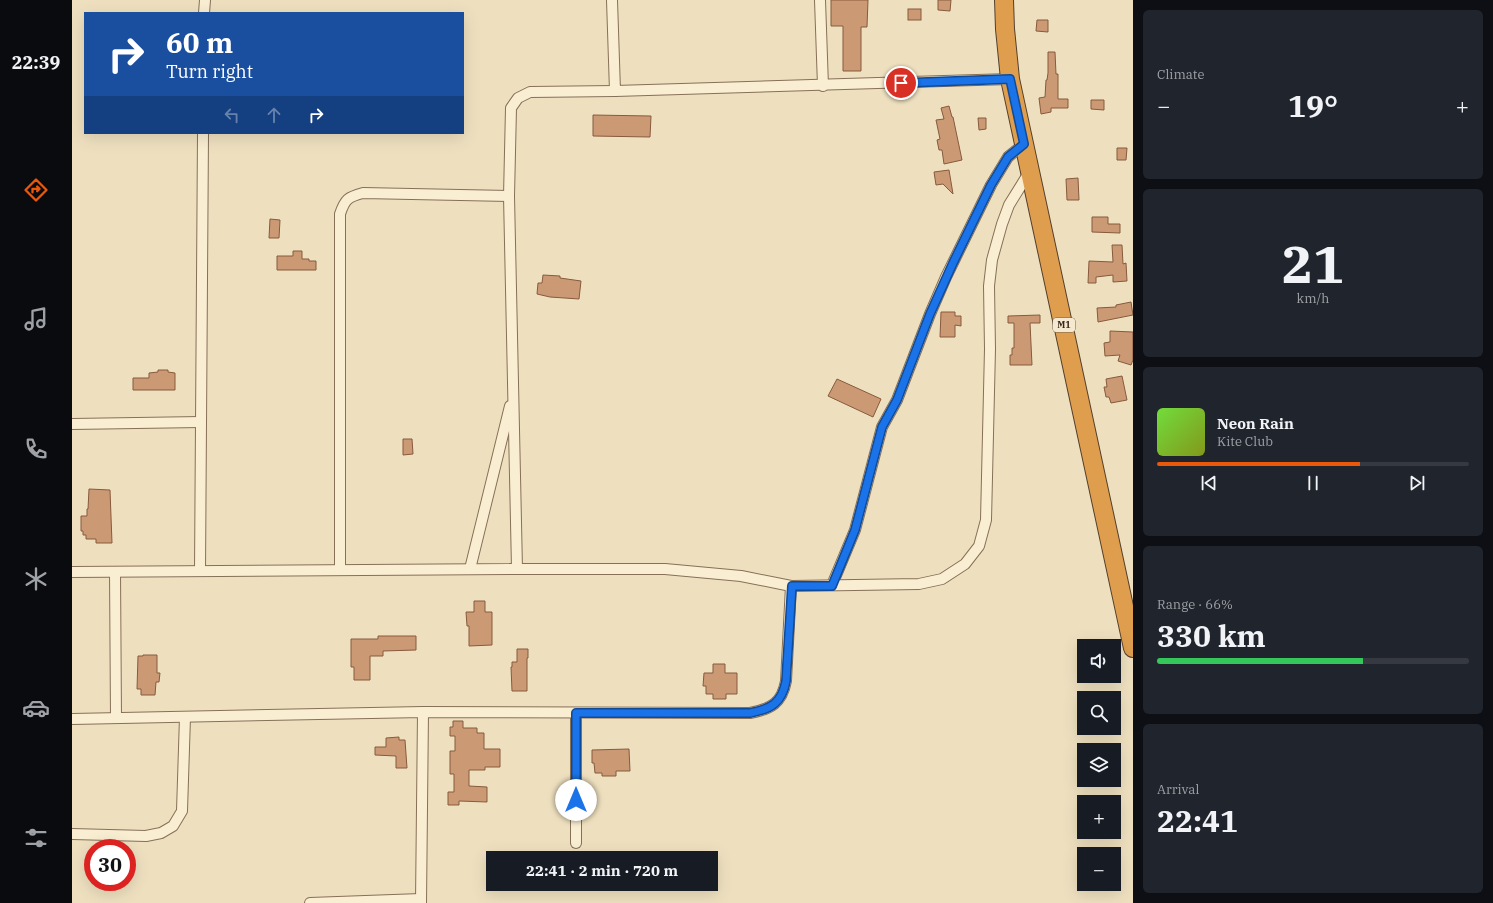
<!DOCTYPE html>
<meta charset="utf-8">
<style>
:root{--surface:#171b24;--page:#20242c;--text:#f1f3f6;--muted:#9ea1a6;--line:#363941;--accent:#ea580c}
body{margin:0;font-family:"IBM Plex Serif",serif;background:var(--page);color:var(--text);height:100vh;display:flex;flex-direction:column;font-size:15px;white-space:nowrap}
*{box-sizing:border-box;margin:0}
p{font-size:13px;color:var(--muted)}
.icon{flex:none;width:22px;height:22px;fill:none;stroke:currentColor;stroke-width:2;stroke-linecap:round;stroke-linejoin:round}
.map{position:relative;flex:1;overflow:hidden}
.drawer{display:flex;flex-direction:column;gap:10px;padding:10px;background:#0d0f14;width:360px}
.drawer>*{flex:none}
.banner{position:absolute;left:12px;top:12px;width:380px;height:122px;border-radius:0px;box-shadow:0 4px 16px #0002;background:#1a4fa0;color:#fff;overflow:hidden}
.fabs{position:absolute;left:1005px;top:639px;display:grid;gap:8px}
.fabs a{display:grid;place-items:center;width:44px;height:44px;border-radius:0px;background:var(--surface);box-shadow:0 4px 16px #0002;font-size:20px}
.speed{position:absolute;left:12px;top:839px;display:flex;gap:8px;font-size:20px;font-weight:700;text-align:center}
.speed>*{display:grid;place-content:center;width:52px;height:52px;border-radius:50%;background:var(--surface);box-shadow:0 4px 16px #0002;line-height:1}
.speed .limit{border:6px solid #d22;background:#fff;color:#111}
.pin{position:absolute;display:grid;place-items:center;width:34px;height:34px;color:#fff;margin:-17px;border:2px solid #fff;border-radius:50%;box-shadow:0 1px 4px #0007}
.me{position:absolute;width:44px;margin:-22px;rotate:0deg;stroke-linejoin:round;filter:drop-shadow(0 0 3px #0008)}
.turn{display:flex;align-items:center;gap:14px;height:84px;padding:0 16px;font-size:18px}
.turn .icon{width:52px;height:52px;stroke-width:2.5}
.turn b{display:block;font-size:28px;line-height:34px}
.lanes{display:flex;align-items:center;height:38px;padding:0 16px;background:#0003;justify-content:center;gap:20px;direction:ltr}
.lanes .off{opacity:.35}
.big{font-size:30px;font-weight:700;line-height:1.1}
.drawer .card{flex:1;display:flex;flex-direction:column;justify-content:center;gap:6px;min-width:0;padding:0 14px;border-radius:6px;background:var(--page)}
.drawer .dial{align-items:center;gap:0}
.dial b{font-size:52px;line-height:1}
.song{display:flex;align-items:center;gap:12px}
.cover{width:48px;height:48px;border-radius:6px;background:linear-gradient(135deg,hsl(100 70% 55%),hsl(70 70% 35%))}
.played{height:4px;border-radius:2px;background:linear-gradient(90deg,var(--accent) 65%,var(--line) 65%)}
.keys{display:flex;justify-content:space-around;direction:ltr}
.heat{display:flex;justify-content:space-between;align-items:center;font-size:22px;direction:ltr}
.charge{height:6px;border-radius:3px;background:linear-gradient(90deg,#34c759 66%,var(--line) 0)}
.trip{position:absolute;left:414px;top:851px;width:232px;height:40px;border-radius:0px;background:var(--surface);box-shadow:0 4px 16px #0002;font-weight:700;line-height:40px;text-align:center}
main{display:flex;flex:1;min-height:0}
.dock{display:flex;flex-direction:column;width:72px;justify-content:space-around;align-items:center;background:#090b0e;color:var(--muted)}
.dock .icon{width:28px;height:28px}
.dock .on{color:var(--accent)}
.dock b{font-size:18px;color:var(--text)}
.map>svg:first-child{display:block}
.building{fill:#cc9975;stroke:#865a3d}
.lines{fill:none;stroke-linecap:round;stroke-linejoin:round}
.street-casing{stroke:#867058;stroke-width:12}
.highway-casing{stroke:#543e2c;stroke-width:20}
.street{stroke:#f9edd2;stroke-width:10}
.highway{stroke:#df9e4e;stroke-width:18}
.route-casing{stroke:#114b97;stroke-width:10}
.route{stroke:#1a73e8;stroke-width:7}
.labels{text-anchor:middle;stroke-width:4;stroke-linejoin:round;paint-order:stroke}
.shield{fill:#f5eacf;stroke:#6f6252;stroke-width:1}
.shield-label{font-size:9px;font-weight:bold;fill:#36281c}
</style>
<main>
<nav class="dock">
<b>22:39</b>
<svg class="icon on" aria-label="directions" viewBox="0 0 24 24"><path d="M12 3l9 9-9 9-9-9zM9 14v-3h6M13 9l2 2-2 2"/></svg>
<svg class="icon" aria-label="music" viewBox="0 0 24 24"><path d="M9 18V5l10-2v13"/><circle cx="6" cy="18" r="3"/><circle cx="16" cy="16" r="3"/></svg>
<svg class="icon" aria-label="phone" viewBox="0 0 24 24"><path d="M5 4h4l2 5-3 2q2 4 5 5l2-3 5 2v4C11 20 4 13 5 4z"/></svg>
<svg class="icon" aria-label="climate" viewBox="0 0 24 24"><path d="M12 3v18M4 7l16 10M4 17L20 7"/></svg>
<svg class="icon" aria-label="car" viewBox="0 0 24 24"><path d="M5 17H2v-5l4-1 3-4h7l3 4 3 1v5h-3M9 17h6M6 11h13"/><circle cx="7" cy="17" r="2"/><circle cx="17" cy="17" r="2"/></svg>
<svg class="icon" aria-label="filters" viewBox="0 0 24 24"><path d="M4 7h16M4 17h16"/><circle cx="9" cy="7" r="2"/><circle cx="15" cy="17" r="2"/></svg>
</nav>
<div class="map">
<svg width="1061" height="903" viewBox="0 0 1061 903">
<rect width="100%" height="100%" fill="#eee0bf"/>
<!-- building -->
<g class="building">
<path d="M 759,0 L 796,0 L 795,27 L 789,27 L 789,71 L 771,71 L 771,26 L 759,26 Z"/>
<path d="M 866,0 L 879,0 L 878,11 L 866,10 Z"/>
<rect x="836" y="9" width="13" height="11"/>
<path d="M 965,20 L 976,20 L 976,32 L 964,31 Z"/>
<path d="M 976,52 L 983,52 L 984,74 L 986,74 L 986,99 L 996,99 L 996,108 L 979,108 L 979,112 L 969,114 L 967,98 L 973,97 L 974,80 L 975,80 L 976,73 Z"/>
<path d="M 1019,100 L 1032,100 L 1032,110 L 1019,109 Z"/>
<path d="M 877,106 L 880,117 L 881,117 L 890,160 L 872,164 L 870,150 L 867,150 L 865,140 L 868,139 L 864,120 L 872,119 L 869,108 Z"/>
<path d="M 521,115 L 579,116 L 578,137 L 521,136 Z"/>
<path d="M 906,118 L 914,118 L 914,129 L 907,130 Z"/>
<path d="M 1045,148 L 1055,148 L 1054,160 L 1045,160 Z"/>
<path d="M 877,170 L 881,194 L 871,184 L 864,185 L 862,172 Z"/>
<path d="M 1006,178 L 1007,200 L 995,200 L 994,179 Z"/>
<path d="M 1020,217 L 1036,217 L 1036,224 L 1048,224 L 1048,233 L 1020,232 Z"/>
<path d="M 198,219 L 208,220 L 207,238 L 197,238 Z"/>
<path d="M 1040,245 L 1050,245 L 1051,264 L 1054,263 L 1055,281 L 1041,282 L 1041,275 L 1024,277 L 1024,283 L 1016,283 L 1017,261 L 1041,262 Z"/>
<path d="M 221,251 L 230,251 L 230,259 L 237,259 L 237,261 L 244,261 L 244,270 L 205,270 L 205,256 L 221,256 Z"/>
<path d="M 471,275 L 488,276 L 488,278 L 509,281 L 507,299 L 478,297 L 465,294 L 466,283 L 470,283 Z"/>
<path d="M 1059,302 L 1061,315 L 1026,322 L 1025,308 L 1044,307 L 1044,305 Z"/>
<path d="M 869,312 L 883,312 L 883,316 L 889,316 L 889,326 L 883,325 L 883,337 L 868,337 Z"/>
<path d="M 968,315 L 968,323 L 958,323 L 960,365 L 938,365 L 938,355 L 940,355 L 940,348 L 942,348 L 942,323 L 936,323 L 936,316 Z"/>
<path d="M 1038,331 L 1061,332 L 1061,360 L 1059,365 L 1046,361 L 1048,355 L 1033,356 L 1032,343 L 1038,342 Z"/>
<path d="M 86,370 L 96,370 L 96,372 L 103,373 L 103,390 L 61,390 L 61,378 L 77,378 L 77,373 L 86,372 Z"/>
<path d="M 1050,376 L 1055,400 L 1039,403 L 1037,397 L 1034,397 L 1032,387 L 1035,387 L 1034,379 Z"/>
<path d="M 765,379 L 809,399 L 801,417 L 756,396 Z"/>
<path d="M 331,439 L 340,439 L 341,454 L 331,455 Z"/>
<path d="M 17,489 L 38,490 L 40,543 L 24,543 L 24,539 L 14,539 L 14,535 L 11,535 L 11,531 L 9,531 L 9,516 L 15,516 L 15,509 L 16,509 Z"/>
<path d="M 402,601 L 413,601 L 413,612 L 420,612 L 420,645 L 397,646 L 397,626 L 395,626 L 394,612 L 402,612 Z"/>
<path d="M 306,636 L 344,636 L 344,650 L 311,651 L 311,656 L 298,656 L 298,680 L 282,680 L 282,667 L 279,667 L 279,639 L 306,639 Z"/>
<path d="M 445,649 L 456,649 L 456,658 L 455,658 L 455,691 L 440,691 L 439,667 L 440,667 L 440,662 L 445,662 Z"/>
<path d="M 71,655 L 85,655 L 85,673 L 88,673 L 87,682 L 84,682 L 83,695 L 69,695 L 69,689 L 65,689 L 66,656 L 71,656 Z"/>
<path d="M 641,664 L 653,664 L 653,673 L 665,673 L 665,694 L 654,694 L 654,699 L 641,699 L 641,694 L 634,694 L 634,686 L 631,686 L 632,673 L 641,673 Z"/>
<path d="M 381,721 L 391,721 L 391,728 L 405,728 L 405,733 L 412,733 L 412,749 L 428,749 L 428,767 L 413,767 L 413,770 L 397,770 L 397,786 L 415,787 L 415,802 L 387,801 L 387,805 L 376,805 L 376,792 L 382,792 L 382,774 L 378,774 L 378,751 L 383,751 L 383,736 L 378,736 L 378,727 L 381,727 Z"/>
<path d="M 327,737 L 327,740 L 333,740 L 335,768 L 324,768 L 324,756 L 303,755 L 303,747 L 314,747 L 314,738 Z"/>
<path d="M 557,749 L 558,771 L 544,771 L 544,776 L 530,776 L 530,773 L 523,773 L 522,763 L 520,763 L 520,750 Z"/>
</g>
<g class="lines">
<!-- street casing -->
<g class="street-casing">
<g id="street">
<path d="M 540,0 L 543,91 L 938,79"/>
<path d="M 748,0 L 751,86"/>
<path d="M 132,13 L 133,0"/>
<path d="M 0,424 L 129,422"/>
<path d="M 398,569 L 438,406"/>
<path d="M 445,569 L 593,569 L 669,576 L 719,586 L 847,584 L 870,579 L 893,564 L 907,546 L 914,520 L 918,349 L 917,286 L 920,260 L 930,224 L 937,205 L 958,171"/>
<path d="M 268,570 L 268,214 C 273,199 276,197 291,193 L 437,196"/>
<path d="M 128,571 L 131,133"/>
<path d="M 0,572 L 445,569 L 437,196 L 439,108 L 446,98 L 458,92 L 543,91"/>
<path d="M 43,572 L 44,718"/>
<path d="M 760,585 L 783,530 L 810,427 L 825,400 L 858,314 L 874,277 L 919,185 L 936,157 L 952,144"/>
<path d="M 0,719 L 351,712 L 678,713 C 699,709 710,703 714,681 L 719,586"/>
<path d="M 0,834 L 74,836 L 89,833 L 101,826 L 110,811 L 113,717"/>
<path d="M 504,843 L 504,713"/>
<path d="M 238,903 L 349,899"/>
<path d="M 349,903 L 351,712"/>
</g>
</g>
<!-- highway casing -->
<g class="highway-casing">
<path id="highway" d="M 932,0 L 933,29 L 938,79 L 1061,648"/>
</g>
<!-- street -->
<use href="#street" class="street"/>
<!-- highway -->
<use href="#highway" class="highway"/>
</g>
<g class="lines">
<!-- route casing -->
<g class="route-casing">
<path id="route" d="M 504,800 L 504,713 L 678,713 C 699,709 710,703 714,681 L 720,586 L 760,586 L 783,530 L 810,427 L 825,400 L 858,314 L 881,263 L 919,185 L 936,157 L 952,144 L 938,79 L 829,83"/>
</g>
<!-- route -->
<use href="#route" class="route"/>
</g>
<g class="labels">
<!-- shield labels -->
<rect class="shield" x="981" y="318" width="22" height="14" rx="3"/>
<g class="shield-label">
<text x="992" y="328">M1</text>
</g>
</g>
</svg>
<div class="fabs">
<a><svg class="icon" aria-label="sound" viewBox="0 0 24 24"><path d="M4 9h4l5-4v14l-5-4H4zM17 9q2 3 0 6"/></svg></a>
<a><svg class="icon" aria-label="search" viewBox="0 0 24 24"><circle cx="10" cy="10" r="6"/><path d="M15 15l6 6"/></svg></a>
<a><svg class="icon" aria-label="layers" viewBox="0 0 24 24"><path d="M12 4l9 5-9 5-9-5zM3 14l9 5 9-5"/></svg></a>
<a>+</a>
<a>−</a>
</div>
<div class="speed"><div class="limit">30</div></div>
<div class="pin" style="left:829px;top:83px;background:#d93025"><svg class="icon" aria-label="arrive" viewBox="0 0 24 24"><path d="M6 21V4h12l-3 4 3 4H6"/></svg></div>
<svg class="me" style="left:504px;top:800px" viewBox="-20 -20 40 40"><circle r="19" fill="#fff"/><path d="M0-13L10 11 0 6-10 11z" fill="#1a73e8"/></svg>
<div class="trip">22:41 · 2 min · 720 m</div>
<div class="banner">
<div class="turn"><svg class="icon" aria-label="right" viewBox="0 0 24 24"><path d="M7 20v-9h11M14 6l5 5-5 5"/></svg><div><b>60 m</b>Turn right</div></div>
<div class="lanes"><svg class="icon off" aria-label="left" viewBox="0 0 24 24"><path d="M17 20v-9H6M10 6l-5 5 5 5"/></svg><svg class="icon off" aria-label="ahead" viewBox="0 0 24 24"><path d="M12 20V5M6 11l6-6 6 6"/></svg><svg class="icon" aria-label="right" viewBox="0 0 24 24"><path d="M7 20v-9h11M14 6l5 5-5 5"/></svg></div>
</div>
</div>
<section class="drawer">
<div class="card"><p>Climate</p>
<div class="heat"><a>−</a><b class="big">19°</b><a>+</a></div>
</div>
<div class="card dial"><b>21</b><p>km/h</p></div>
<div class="card">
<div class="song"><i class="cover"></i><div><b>Neon Rain</b><p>Kite Club</p></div></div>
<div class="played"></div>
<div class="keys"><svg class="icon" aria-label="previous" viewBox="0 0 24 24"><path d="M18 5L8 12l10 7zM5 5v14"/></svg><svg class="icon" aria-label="pause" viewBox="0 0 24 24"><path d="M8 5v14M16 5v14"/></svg><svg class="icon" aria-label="next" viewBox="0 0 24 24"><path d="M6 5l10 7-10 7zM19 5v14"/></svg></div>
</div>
<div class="card"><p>Range · 66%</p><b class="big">330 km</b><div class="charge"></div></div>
<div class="card"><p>Arrival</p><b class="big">22:41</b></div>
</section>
</main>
